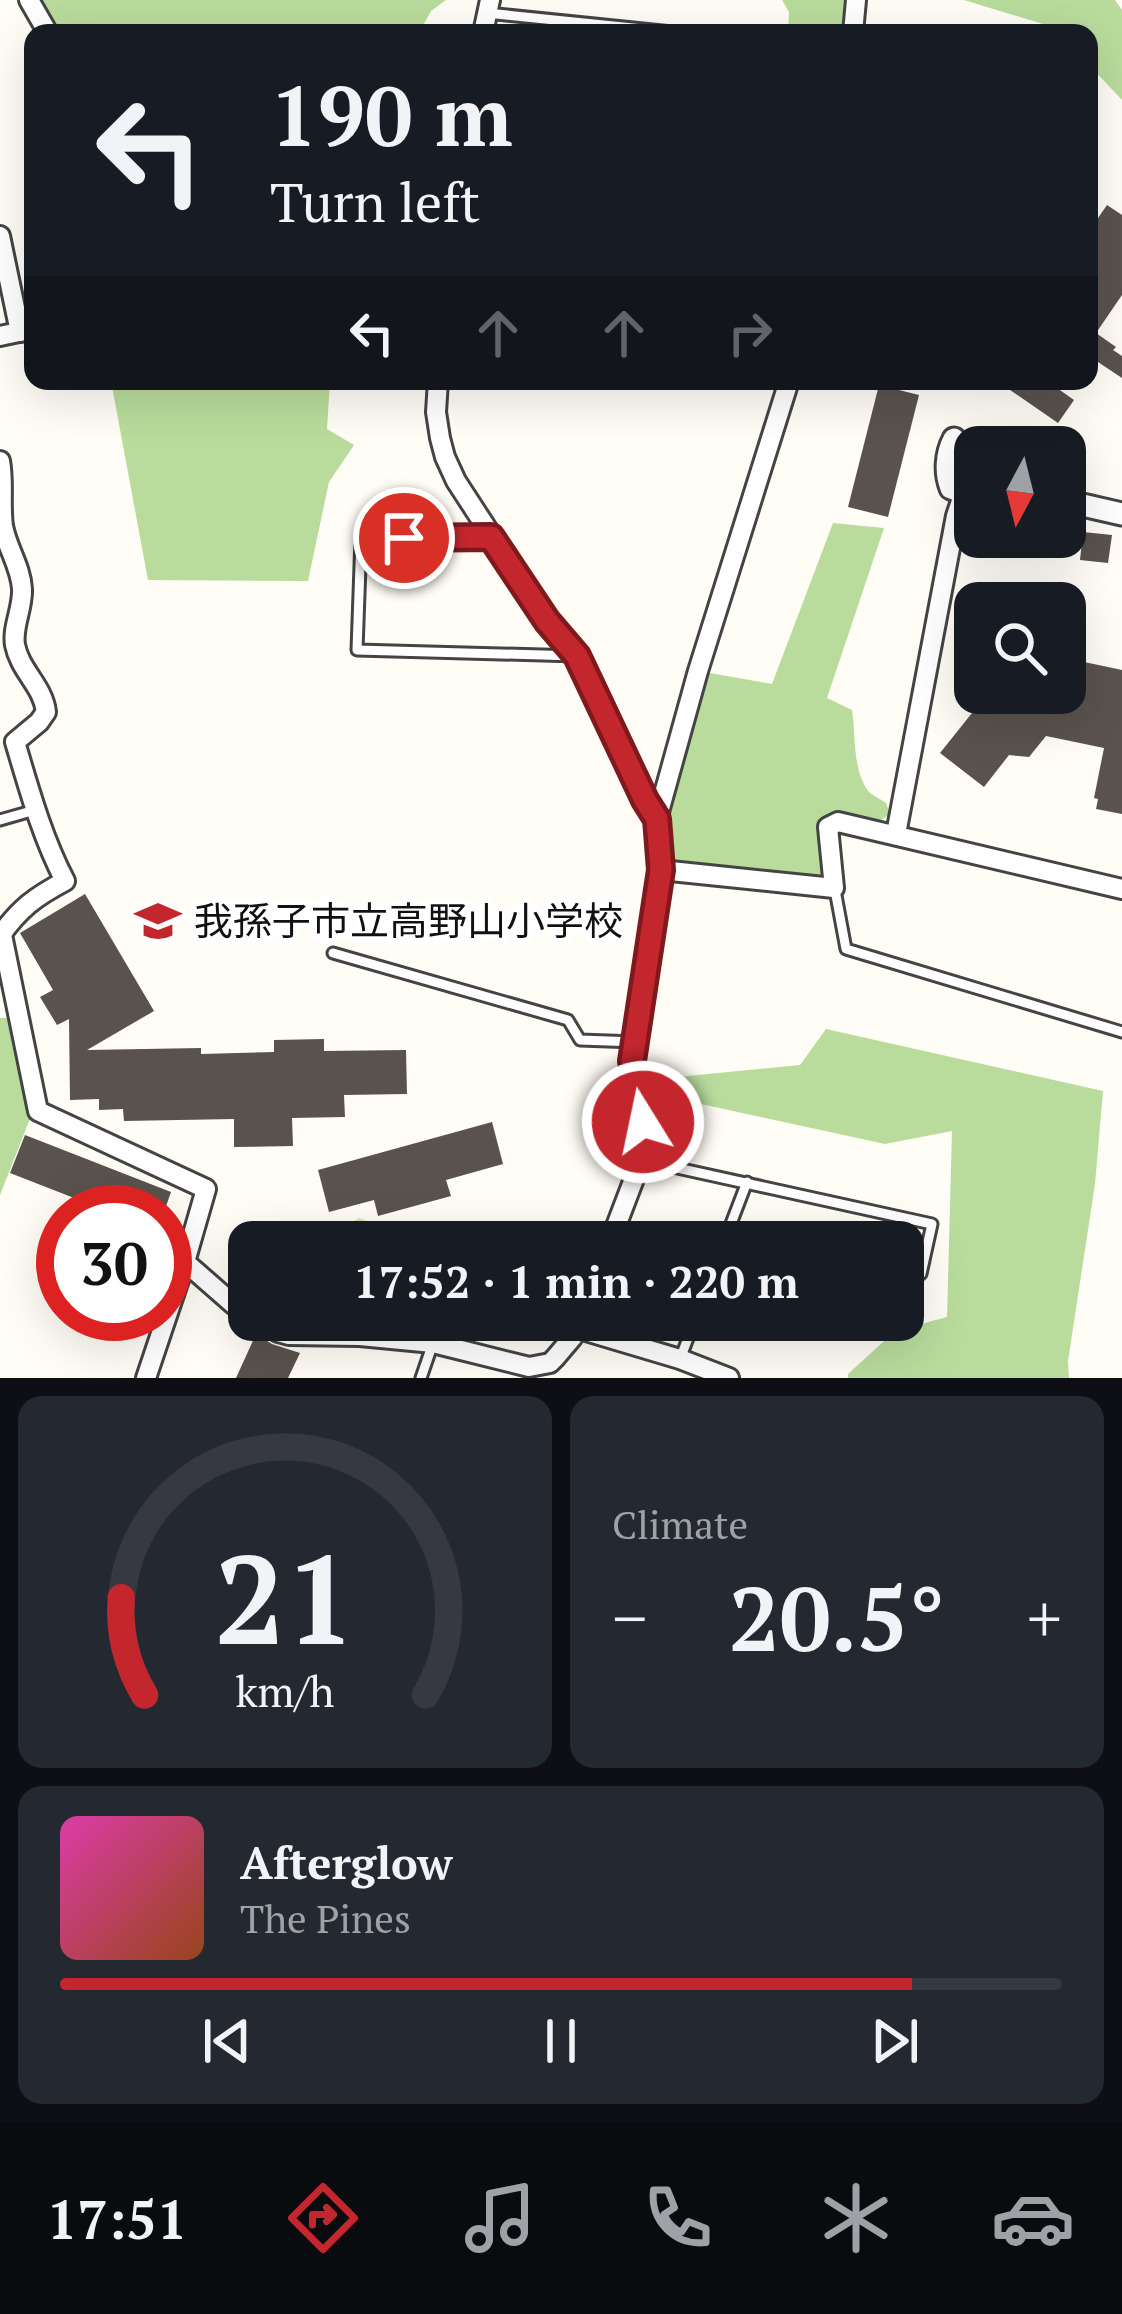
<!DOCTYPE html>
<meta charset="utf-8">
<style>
:root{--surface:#171b24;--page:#242831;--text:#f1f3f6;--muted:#9ea1a6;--line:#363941;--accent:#c4262e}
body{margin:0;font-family:"PT Serif","Noto Sans JP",serif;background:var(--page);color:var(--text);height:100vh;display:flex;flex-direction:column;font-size:45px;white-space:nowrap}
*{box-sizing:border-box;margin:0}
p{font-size:39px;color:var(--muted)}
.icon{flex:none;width:66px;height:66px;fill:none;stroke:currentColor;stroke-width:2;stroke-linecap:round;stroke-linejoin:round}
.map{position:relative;height:1378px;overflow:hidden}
.panel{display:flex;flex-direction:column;gap:18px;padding:18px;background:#0d0f14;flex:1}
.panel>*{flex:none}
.banner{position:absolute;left:24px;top:24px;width:1074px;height:366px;border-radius:24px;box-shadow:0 12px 48px #0002;background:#171b24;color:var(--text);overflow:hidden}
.needle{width:78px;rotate:187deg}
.buttons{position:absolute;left:954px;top:426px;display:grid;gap:24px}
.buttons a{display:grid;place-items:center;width:132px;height:132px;border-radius:24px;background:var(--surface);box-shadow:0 12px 48px #0002;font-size:60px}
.speed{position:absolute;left:36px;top:1185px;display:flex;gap:24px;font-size:60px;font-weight:700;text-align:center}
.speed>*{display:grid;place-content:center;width:156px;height:156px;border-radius:50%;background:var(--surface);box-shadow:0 12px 48px #0002;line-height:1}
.speed .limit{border:18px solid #d22;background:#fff;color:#111}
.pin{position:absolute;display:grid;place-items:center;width:102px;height:102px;color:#fff;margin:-51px;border:6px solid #fff;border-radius:50%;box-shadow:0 3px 12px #0007}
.me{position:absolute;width:132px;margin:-66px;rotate:350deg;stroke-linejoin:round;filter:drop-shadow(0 0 9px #0008)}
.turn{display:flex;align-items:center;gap:42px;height:252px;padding:0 48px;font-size:54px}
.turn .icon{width:156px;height:156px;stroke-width:2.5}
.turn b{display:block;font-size:84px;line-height:102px}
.lanes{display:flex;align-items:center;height:114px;padding:0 48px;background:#0003;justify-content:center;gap:60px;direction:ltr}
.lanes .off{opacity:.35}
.big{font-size:90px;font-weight:700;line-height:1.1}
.panel .widget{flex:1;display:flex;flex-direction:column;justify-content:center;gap:18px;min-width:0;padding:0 42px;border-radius:24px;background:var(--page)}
.panel .dial{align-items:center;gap:0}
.dial svg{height:312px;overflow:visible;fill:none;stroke:var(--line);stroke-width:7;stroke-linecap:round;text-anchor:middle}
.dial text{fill:var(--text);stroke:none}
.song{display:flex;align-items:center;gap:36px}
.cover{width:144px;height:144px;border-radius:18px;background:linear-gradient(135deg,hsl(320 70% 55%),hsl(20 70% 35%))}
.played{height:12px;border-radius:6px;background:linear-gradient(90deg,var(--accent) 85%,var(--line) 85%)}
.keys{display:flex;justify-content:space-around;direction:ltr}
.heat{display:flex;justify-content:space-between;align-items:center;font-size:66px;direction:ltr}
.panel .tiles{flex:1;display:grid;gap:18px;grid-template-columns:1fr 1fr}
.widget:last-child{grid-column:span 2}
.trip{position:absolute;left:228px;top:1221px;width:696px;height:120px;border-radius:24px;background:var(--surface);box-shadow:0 12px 48px #0002;font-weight:700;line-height:120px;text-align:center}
.tabs{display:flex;height:192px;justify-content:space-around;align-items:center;background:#090b0e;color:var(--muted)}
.tabs .icon{width:84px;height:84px}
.tabs .active{color:var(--accent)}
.tabs b{font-size:54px;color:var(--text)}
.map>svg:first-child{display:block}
.green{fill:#d5ebbd}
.forest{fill:#b9dc9c}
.building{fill:#5a524d}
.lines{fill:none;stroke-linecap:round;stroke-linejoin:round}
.service-casing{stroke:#444;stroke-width:15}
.minor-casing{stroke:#444;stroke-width:24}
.tertiary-casing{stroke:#444;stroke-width:27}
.service{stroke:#fff;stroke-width:9}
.minor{stroke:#fff;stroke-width:18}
.tertiary{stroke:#fff;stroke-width:21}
.route-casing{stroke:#7f191e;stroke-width:30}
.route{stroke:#c4262e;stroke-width:21}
.labels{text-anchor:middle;stroke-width:12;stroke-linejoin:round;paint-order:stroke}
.poi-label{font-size:39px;fill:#111;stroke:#fff;text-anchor:start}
</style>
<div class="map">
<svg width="1122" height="1378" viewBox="0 0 1122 1378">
<rect width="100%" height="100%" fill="#fffdf5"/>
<!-- green -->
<g class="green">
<path d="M 359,1218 L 391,1229 L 394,1242 L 336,1242 L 335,1232 Z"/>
<path d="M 271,1320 L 408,1320 L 409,1330 L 406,1333 L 284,1328 Z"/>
</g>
<!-- forest -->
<g class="forest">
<path d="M 40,0 L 446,0 L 431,11 L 419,33 L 59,33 Z"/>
<path d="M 782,0 L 852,0 L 857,33 L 788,33 L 789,12 Z"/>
<path d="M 964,0 L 1115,0 L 1122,10 L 1122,100 L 1089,65 L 1089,33 L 1059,33 L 1053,27 Z"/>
<path d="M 111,381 L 330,381 L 327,429 L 354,445 L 329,482 L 308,581 L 148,580 Z"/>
<path d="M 833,523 L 884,528 L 827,698 L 852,710 C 856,735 852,770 869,792 C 872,795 882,800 886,803 L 890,814 L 881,820 L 833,812 L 824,817 L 821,833 L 828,878 L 672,864 L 667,860 L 666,819 L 704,672 L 772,684 Z"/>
<path d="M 0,1018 L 11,1018 L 31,1116 L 0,1195 Z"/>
<path d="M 826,1029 L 1103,1091 L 1095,1184 L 1068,1361 L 1069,1378 L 848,1378 L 848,1374 L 895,1331 L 947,1317 L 952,1131 L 885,1144 L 669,1097 L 664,1141 L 614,1134 L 616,1083 L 800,1065 Z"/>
</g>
<!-- building -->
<g class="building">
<path d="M 1107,205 L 1122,215 L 1122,295 L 1096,333 L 1116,347 L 1113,350 L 1122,356 L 1122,378 L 1089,356 L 1089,231 Z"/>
<path d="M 997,381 L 1062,381 L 1057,388 L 1074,400 L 1058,423 Z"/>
<path d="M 879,385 L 919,395 L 888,517 L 848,507 Z"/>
<path d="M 1083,532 L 1112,535 L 1108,563 L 1080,560 Z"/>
<path d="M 1070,659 L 1122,670 L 1122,814 L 1096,809 L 1098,799 L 1094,798 L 1104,748 L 1046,736 L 1029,757 L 1009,755 L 984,787 L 940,753 L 988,693 L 1065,693 Z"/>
<path d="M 85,894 L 154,1011 L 87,1050 L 201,1048 L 201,1054 L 274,1052 L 274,1040 L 324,1039 L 324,1051 L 406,1050 L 407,1094 L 344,1095 L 345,1117 L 292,1118 L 293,1146 L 234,1147 L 234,1119 L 124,1121 L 123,1109 L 99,1110 L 99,1099 L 70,1100 L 69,1019 L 57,1025 L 40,997 L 53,990 L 20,933 Z"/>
<path d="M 492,1122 L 503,1164 L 446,1180 L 451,1196 L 378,1216 L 374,1200 L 329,1212 L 318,1170 Z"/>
<path d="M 25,1135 L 171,1192 L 164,1212 L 110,1212 L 10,1173 Z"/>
<path d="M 256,1334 L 272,1344 L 300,1353 L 288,1378 L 236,1378 Z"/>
</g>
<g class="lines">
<!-- service casing -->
<g class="service-casing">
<g id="service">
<path d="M 487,13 L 682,33"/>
<path d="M 491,537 L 361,538 L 357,650 L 577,656"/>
<path d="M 0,820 L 35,810"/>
<path d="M 835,890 L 846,949 L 1122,1032"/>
<path d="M 333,953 L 568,1020 L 580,1040 L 636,1042"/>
<path d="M 641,1160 L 932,1224 L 921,1274"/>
<path d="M 724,1242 L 747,1182"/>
<path d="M 680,1359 L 695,1320"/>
<path d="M 421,1378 L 433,1343"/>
</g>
</g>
<!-- minor casing -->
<g class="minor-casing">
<g id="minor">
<path d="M 29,0 L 48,33"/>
<path d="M 483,33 L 490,0"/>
<path d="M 853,33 L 856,0"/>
<path d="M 0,236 L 20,332"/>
<path d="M 0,336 L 33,329"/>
<path d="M 438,381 L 436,412 L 440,438 L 445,457 L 456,481 L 547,621 L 577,656 L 645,800 L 657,819 L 661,870 L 834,888 L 828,827 L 838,822 L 1122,889"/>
<path d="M 0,461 C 4,482 0,504 3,526 C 7,548 21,567 22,589 C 23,608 12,627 15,645 C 20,671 43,686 46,712 L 39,722 L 15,742 C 29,789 42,837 65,881 C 35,897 20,908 0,936"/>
<path d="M 657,819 L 698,671 L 789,381"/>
<path d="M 896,834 L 956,516 L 963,495"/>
<path d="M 2,935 L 38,1111 L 206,1189 L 185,1262 L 233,1304 L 249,1314"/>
<path d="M 610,1242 L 645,1150 L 643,1122 L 632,1061 L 661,870"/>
<path d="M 258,1320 L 278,1332 L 289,1335 L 360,1336 L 433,1343 L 529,1367 L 550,1363 L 555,1358 L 572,1338 L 580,1320"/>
<path d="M 576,1328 L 680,1359 L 729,1378"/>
<path d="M 146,1378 L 185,1262"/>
</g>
</g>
<!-- tertiary casing -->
<g class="tertiary-casing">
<g id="tertiary">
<path d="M 954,439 C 946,454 945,473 951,488 L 975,497"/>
<path d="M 1065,501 L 1122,514"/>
</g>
</g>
<!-- service -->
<use href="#service" class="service"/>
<!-- minor -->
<use href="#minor" class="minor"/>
<!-- tertiary -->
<use href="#tertiary" class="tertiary"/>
</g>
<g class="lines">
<!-- route casing -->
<g class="route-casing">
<path id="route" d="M 404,538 L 491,537 L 547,621 L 577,656 L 645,800 L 657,819 L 661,870 L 632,1061 L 643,1122"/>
</g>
<!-- route -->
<use href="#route" class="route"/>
</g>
<!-- icons -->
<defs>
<g id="school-bare" transform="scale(3.6)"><path d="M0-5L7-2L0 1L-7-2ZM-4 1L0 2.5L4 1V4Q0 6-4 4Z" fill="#c4262e" stroke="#fff" stroke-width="2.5" paint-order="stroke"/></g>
</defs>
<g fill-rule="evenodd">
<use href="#school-bare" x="158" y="921"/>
</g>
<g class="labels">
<!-- poi labels -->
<g class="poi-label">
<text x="194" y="935">我孫子市立高野山小学校</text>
</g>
</g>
</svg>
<div class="buttons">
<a><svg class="needle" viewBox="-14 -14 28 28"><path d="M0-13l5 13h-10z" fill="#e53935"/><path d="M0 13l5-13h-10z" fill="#9ea1a6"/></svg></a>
<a><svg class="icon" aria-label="search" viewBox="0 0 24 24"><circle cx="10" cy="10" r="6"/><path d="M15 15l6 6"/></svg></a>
</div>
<div class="speed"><div class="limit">30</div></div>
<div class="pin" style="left:404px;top:538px;background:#d93025"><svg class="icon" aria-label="arrive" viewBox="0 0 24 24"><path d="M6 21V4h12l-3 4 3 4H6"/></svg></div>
<svg class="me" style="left:643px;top:1122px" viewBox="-20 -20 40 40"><circle r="17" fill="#c4262e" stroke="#fff" stroke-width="3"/><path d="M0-11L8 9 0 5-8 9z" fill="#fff"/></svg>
<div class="trip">17:52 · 1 min · 220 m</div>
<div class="banner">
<div class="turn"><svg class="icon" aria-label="left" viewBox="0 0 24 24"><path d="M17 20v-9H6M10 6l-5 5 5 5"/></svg><div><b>190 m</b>Turn left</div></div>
<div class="lanes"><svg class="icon" aria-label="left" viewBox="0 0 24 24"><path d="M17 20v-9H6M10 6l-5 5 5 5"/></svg><svg class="icon off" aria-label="ahead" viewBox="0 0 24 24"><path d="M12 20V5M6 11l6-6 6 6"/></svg><svg class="icon off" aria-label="ahead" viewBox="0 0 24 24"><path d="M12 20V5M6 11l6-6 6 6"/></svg><svg class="icon off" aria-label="right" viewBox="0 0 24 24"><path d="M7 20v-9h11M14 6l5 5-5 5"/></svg></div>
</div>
</div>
<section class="panel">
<div class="tiles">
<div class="widget dial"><svg viewBox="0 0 100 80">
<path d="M14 69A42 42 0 1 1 86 69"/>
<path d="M14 69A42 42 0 0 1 8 44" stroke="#c4262e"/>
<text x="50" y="56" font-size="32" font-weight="700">21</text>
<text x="50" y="72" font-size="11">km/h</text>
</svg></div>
<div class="widget"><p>Climate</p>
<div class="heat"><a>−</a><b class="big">20.5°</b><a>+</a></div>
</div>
<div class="widget">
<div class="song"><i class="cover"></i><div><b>Afterglow</b><p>The Pines</p></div></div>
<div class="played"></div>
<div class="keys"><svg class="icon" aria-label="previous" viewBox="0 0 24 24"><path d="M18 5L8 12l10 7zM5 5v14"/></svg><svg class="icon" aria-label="pause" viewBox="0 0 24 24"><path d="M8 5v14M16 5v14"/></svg><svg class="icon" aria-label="next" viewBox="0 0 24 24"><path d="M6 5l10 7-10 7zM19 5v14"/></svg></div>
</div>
</div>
</section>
<nav class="tabs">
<b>17:51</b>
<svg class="icon active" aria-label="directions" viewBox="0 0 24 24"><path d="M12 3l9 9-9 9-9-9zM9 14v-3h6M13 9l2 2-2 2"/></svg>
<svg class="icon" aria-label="music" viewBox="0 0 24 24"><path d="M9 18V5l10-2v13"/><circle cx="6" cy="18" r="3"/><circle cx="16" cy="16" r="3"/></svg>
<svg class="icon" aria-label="phone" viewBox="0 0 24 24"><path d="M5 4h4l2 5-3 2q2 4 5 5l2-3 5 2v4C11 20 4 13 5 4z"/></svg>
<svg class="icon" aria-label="climate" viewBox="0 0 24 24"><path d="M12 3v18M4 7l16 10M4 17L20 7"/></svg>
<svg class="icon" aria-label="car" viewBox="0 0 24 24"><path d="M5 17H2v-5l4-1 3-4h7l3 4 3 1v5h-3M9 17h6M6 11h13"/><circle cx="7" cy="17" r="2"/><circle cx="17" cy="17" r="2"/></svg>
</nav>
